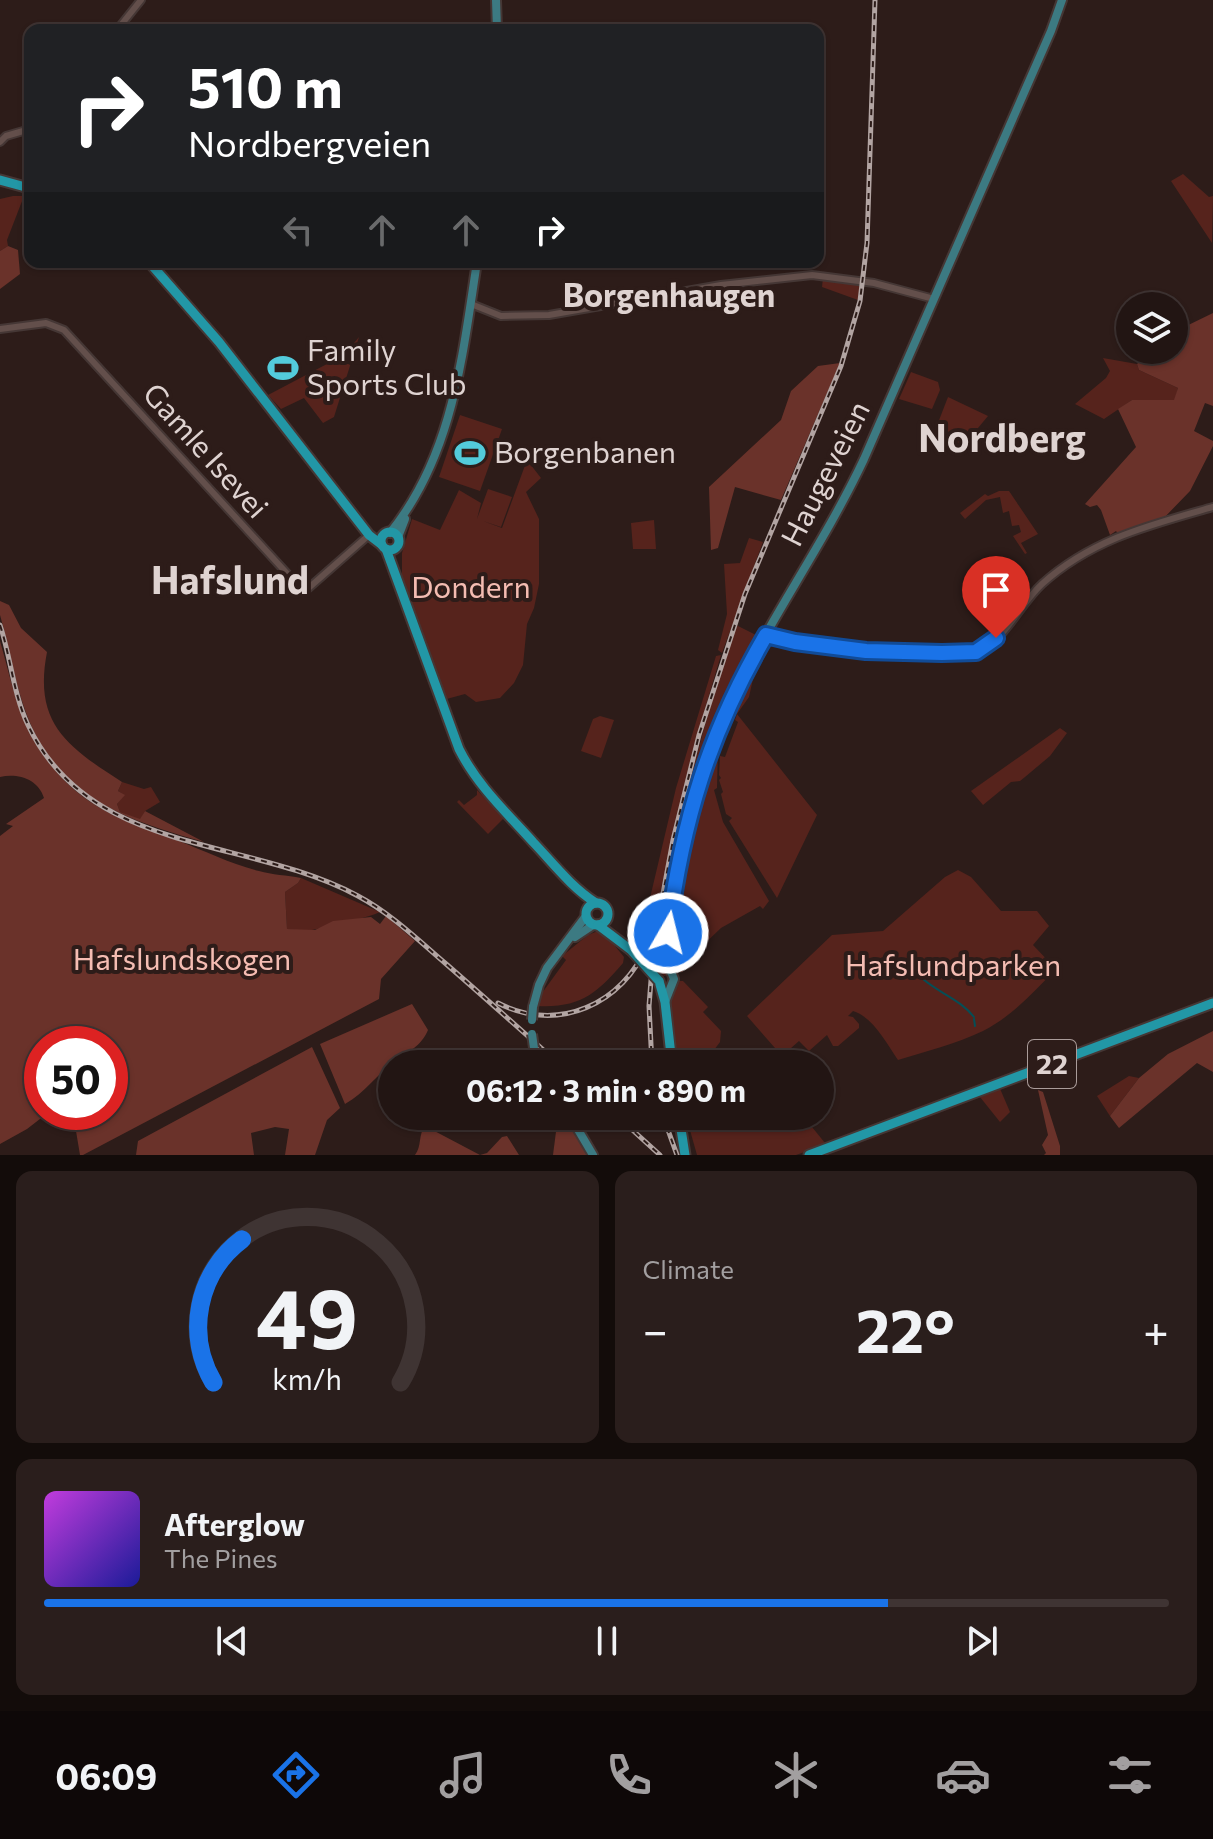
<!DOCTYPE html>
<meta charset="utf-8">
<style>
:root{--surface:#221513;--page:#2a1e1c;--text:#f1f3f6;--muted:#a29fa0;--line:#3f3433;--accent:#1a73e8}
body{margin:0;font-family:Commissioner,sans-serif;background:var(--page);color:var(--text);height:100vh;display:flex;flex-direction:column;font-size:30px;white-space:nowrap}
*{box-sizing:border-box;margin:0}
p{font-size:26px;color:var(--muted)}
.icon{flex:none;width:44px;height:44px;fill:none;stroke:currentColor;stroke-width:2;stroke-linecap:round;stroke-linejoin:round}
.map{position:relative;height:1155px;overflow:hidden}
.drawer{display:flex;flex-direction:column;gap:16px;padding:16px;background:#130c0a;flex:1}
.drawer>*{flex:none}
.banner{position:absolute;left:24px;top:24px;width:800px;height:244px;border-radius:16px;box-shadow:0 2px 6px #0004,0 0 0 2px var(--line);background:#202124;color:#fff;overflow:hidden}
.buttons{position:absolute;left:1116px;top:292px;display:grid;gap:16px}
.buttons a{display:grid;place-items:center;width:72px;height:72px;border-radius:50%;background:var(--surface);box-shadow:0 2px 6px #0004,0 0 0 2px var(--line);font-size:40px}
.speed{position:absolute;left:24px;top:1026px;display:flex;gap:16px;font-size:40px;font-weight:700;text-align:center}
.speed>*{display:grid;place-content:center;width:104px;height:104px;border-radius:50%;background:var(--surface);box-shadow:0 2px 6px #0004,0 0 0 2px var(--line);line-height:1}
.speed .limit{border:12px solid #d22;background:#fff;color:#111}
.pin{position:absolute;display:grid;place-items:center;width:68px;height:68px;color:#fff;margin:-82px -34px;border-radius:50% 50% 50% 0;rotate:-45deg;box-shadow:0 0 8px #0007}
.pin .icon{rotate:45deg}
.me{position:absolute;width:88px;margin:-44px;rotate:8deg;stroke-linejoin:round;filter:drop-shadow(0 0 6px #0008)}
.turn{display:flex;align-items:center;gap:28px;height:168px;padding:0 32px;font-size:36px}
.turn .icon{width:104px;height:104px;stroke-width:2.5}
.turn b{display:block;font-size:56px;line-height:68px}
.lanes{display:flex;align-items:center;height:76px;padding:0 32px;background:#0003;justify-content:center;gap:40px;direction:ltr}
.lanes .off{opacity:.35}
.big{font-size:60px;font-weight:700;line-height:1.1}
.drawer .tile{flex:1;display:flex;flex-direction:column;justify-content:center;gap:12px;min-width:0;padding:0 28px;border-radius:16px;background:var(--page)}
.drawer .dial{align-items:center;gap:0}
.dial svg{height:208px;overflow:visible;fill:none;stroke:var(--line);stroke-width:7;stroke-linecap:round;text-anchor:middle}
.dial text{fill:var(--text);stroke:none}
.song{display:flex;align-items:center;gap:24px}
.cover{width:96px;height:96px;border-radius:12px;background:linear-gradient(135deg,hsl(290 70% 55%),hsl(240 70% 35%))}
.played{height:8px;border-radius:4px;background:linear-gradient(90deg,var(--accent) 75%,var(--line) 75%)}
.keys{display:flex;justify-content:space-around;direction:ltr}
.heat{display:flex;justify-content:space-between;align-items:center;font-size:44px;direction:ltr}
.drawer .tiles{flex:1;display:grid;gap:16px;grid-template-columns:1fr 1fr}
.tile:last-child{grid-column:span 2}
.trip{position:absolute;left:378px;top:1050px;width:456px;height:80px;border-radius:40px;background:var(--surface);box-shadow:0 2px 6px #0004,0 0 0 2px var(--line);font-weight:700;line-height:80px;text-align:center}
.dock{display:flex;height:128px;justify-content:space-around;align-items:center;background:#0e0808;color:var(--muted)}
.dock .icon{width:56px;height:56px}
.dock .current{color:var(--accent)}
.dock b{font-size:36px;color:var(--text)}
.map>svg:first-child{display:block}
.green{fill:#56231c}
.forest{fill:#6a322a}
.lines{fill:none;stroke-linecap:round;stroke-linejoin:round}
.stream{stroke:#054e56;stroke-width:2}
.minor-casing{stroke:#453735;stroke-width:10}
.major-casing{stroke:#453735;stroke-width:12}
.highway-casing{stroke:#453735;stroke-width:13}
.minor{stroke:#634f4b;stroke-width:6}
.major{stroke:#3c7a82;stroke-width:8}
.highway{stroke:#2297a6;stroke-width:9}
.rail-casing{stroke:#b2a4a2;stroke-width:5}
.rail{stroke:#2d1c19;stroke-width:2;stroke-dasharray:6;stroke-linecap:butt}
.major-bridge-casing{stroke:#453735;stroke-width:12;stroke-linecap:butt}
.highway-bridge-casing{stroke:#453735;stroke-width:13;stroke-linecap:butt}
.major-bridge{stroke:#3c7a82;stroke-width:8}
.highway-bridge{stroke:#2297a6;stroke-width:9}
.route-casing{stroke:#114b97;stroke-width:20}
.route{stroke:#1a73e8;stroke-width:14}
.labels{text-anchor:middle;stroke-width:8;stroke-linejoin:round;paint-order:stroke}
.shield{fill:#2d1c19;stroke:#aa9c9a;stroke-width:2}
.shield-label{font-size:28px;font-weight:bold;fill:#dfd3d1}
.poi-label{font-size:30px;fill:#dfd3d1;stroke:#2d1c19;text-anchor:start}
.street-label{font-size:30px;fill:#dfd3d1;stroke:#2d1c19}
.park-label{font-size:30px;fill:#f4bcb2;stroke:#2d1c19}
.neighbourhood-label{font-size:32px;font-weight:bold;fill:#dfd3d1;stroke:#2d1c19}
.district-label{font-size:38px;font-weight:bold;fill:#dfd3d1;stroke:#2d1c19}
</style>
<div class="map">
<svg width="1213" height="1155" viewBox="0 0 1213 1155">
<rect width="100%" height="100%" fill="#2d1c19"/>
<!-- green -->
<g class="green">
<path d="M 1183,174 L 1209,197 L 1213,196 L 1212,243 L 1171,181 Z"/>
<path d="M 13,196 L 24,196 L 7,240 L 8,246 L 0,251 L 0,199 Z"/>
<path d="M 823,278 L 860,283 L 858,300 L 822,287 Z"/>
<path d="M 359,337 L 334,417 L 323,423 L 304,398 L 281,409 L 268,395 L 344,355 Z"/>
<path d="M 1103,358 L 1137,364 L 1139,370 L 1178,388 L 1175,400 L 1132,400 L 1104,419 L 1075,404 L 1106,378 L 1110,371 Z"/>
<path d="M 911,372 L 938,382 L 940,390 L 932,409 L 899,399 Z"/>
<path d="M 948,397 L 988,416 L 963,446 L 936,428 Z"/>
<path d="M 460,415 L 502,429 L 480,491 L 439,477 Z"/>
<path d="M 527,460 L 541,478 L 526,492 L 539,519 L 539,584 L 534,608 L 527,624 L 523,665 L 514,683 L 500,698 L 476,702 L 465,694 L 443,700 L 402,582 L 402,553 L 412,519 L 440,530 L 459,490 L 481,503 L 477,519 L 488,489 L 512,497 L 501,527 L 483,521 L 502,528 Z"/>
<path d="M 999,491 L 1009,491 L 1038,534 L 1021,543 L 1027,553 L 1025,554 L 1013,536 L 1021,532 L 1019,525 L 1012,526 L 1009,511 L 1003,513 L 1000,497 L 986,500 L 965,519 L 960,513 L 985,494 L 988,496 Z"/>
<path d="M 654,520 L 656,549 L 633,549 L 631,523 Z"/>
<path d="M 749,538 L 763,542 L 722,653 L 718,650 L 727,614 L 724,564 L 740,563 Z"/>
<path d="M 736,625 L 772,643 L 753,679 L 749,697 L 737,714 L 817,815 L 777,898 L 729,821 L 732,818 L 726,814 L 721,794 L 723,792 L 719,780 L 721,778 L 719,775 L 720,756 L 725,757 L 738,722 L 735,720 L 737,714 L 733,711 L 718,748 L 717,788 L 714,790 L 723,822 L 769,901 L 763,909 L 760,906 L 721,928 L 697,951 L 692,949 L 682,937 L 672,945 L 680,958 L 683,972 L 676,972 C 657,939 690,814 703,776 C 710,757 727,724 728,707 C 694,784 674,863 667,946 L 667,962 L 673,975 L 664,976 L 653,966 C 671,849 698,737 736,625 Z"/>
<path d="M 721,655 L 693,749 L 653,925 L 641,953 C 628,939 640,911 650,898 L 676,788 L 716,656 Z"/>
<path d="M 600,716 L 614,720 L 601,758 L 581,751 L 593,719 Z"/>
<path d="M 1060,728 L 1067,733 L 1050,756 L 1025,777 L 1020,781 L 1011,782 L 983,805 L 971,791 Z"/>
<path d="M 122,782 L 144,789 L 151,787 L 160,802 L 145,811 L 140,820 L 120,812 L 117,804 L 124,795 L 118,791 Z"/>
<path d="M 477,790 L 504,818 L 488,834 L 457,802 L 459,800 L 464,805 L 477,795 Z"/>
<path d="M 958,870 L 971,877 L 1001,911 L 1037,911 L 1049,926 L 1033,945 L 1056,969 C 1035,991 1011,1017 983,1031 C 956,1044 927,1051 898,1060 C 887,1044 873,1017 853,1011 L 848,1016 L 853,1017 L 859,1024 L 859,1028 L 838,1046 L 833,1046 L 827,1035 L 809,1051 L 799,1041 L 782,1056 L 747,1016 L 832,935 L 883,931 L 945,877 Z"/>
<path d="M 301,878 L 380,912 C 374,916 323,928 312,930 C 304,931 295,930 287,929 L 285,892 L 298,883 Z"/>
<path d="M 598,931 L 606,935 L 624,957 L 623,963 C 597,993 581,1008 538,1006 L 542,993 L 566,960 L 562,956 L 588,935 Z"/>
<path d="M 678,981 L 683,981 L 708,1007 L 703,1012 L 721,1031 L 720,1042 L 714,1050 L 721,1059 L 715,1064 L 678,1064 L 670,997 Z"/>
<path d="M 1129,1076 L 1139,1078 L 1110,1116 L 1097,1096 Z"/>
<path d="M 998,1084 L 1010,1112 L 1000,1122 L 976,1092 Z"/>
<path d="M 686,1116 L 803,1116 L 825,1143 L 825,1145 L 796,1155 L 697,1155 Z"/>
</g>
<!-- forest -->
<g class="forest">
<path d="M 8,246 L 18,250 L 20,274 L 0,289 L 0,251 Z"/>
<path d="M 1213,313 L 1213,406 L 1205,403 L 1194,431 L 1213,441 L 1213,446 L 1190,491 L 1160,522 L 1119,535 L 1116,531 L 1110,535 L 1101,510 L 1097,505 L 1090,507 L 1085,504 L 1136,447 L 1118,409 L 1132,400 L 1174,400 L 1178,388 L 1139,370 L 1137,364 L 1151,350 L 1174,350 L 1174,332 Z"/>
<path d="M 840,363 L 781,500 L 735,487 L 718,548 L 711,550 L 709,487 L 781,420 L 791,391 L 818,366 Z"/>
<path d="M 0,601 L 9,605 L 21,628 L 47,652 C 33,724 68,747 122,782 L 118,791 L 125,795 L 117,804 L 120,812 L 140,819 L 145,811 L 204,842 C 123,819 56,797 25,710 C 14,679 9,646 0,615 Z"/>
<path d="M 0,641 C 10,675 17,713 36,744 C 74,805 116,818 179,841 C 205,851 231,864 259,871 C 272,875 287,875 301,878 L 298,883 L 285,892 L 287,929 L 315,930 L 333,921 L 371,917 L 380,924 L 386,916 L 415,941 L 381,979 L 379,999 L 83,1155 L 80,1155 L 76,1131 L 67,1112 L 110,1112 L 110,1044 L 42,1044 L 42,1112 L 49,1112 L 27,1129 L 0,1144 L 0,836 L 13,826 L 6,824 L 44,798 C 38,779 18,773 0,777 Z"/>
<path d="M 412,1004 L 428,1030 C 421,1047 408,1051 395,1061 C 377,1074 365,1093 345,1104 L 320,1044 Z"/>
<path d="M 1213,1031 L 1213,1072 L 1197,1063 L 1119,1128 L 1110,1116 L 1139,1078 L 1168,1054 Z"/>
<path d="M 312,1047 L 340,1108 L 327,1120 L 315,1155 L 285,1155 L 289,1129 L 275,1127 L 251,1133 L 254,1155 L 136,1155 L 138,1141 Z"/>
<path d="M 1038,1090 L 1043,1092 L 1060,1146 L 1060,1155 L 1044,1155 L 1046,1153 L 1042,1145 L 1048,1135 Z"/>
<path d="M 558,1116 L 567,1116 L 591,1155 L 553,1155 Z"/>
<path d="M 425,1126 L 480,1155 L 487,1153 L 502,1137 L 507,1136 L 519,1155 L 415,1155 C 422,1146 418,1135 425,1126 Z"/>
</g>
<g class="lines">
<!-- stream -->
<g class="stream">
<path d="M 923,979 C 939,993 961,1000 974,1017"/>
<path d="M 974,1019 L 975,1026"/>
</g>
<!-- minor casing -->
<g class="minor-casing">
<g id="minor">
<path d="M 117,30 L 141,0"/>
<path d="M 0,142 L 6,136 L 30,129"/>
<path d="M 471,304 L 501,316 L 549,315 L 721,285 L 812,275 L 874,283 L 934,299"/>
<path d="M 0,329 L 46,323 L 64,330 L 304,592 L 369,535"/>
<path d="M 766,635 C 791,647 955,661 979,651 C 1006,639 1020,604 1042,584 C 1092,539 1150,525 1213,507"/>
</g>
</g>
<!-- major casing -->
<g class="major-casing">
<g id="major">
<path d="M 496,0 L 497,30"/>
<path d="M 390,533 C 453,455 462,358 477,262"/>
<path d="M 398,537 L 405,519"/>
<path d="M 575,937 L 593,925"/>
<path d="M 665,1002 L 674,979 L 667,962 L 667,946 C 674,861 694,776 731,699 C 771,617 825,542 864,459 L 1051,31 L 1062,0"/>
<path d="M 533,1007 L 539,985 L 547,968 L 586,916"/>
<path d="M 534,1048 L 539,1064"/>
<path d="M 570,1116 L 593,1155"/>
</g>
</g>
<!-- highway casing -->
<g class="highway-casing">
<g id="highway">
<path d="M 0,180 L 29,188"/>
<path d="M 149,262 L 219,342 L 369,535 L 382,545"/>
<circle cx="390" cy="541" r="9"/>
<path d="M 386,549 L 459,749 C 477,785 506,812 533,842 C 553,863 571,887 596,903"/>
<circle cx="597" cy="914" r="11"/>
<path d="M 598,925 L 631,950"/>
<path d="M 659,981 L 665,1002 L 672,1064"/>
<path d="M 679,1116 L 685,1155"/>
<path d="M 809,1155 L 1213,1003"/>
</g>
</g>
<!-- minor -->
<use href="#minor" class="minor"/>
<!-- major -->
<use href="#major" class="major"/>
<!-- highway -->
<use href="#highway" class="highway"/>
<!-- rail casing -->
<g class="rail-casing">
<g id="rail">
<path d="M 0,625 C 11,658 13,693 28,725 C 90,856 247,836 358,896 C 390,913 417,939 445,963 C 483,996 521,1030 559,1064"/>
<path d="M 498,1003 C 558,1034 623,1004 648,944"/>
<path d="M 652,1064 L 649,1006 L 654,942 L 673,840 L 699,735 L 745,594 L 841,366 L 860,301 L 867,243 L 875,0"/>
<path d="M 617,1116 L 660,1155"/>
<path d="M 663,1116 L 677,1155"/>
</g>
</g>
<!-- rail -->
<use href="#rail" class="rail"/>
<!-- major-bridge casing -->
<g class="major-bridge-casing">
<g id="major-bridge">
<path d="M 532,1020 L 533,1007"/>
<path d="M 532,1034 L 534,1048"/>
</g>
</g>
<!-- highway-bridge casing -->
<g class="highway-bridge-casing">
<path id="highway-bridge" d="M 631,950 L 659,981"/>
</g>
<!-- major-bridge -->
<use href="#major-bridge" class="major-bridge"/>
<!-- highway-bridge -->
<use href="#highway-bridge" class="highway-bridge"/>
</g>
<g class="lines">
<!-- route casing -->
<g class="route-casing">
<path id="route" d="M 668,933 C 682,821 709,733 766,635 L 795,642 L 866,651 L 942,653 L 976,652 L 996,638"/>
</g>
<!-- route -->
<use href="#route" class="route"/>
</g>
<!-- icons -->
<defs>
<g id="stadium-bare" transform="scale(2.4)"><path d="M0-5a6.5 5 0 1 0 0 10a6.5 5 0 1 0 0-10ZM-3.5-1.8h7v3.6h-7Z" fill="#53cbdb" stroke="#2d1c19" stroke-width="2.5" paint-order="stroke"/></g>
</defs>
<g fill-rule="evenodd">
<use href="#stadium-bare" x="283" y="368"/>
<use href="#stadium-bare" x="470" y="453"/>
</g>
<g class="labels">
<!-- shield labels -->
<rect class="shield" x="1028" y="1040" width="48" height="48" rx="6"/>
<g class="shield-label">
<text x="1052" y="1074">22</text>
</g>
<!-- poi labels -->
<g class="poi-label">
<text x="307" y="361">Family<tspan x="307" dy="34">Sports Club</tspan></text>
<text x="494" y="463">Borgenbanen</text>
</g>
<!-- street labels -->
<g class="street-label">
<text transform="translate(205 451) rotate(48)" y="10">Gamle Isevei</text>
<text transform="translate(826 474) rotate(-63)" y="10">Haugeveien</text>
</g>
<!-- park labels -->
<g class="park-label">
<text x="471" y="598">Dondern</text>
<text x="182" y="970">Hafslundskogen</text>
<text x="953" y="976">Hafslundparken</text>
</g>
<!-- neighbourhood labels -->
<g class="neighbourhood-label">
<text x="669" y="307">Borgenhaugen</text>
</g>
<!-- district labels -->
<g class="district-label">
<text x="1002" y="452">Nordberg</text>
<text x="230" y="594">Hafslund</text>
</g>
</g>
</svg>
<div class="buttons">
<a><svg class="icon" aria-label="layers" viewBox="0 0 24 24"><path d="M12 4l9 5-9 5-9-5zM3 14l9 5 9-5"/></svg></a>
</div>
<div class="speed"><div class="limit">50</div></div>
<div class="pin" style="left:996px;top:638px;background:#d93025"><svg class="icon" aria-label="arrive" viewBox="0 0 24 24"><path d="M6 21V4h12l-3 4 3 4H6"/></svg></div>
<svg class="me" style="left:668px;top:933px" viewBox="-20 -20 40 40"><circle r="17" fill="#1a73e8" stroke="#fff" stroke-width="3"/><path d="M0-11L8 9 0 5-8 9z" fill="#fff"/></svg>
<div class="trip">06:12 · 3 min · 890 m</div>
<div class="banner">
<div class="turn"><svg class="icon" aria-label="right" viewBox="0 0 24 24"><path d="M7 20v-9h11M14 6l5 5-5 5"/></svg><div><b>510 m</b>Nordbergveien</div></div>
<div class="lanes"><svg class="icon off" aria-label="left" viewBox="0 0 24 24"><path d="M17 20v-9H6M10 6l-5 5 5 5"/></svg><svg class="icon off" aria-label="ahead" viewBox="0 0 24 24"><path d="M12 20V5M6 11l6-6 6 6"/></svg><svg class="icon off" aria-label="ahead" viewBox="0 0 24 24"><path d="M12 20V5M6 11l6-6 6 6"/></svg><svg class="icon" aria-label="right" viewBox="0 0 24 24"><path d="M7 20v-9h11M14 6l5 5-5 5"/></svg></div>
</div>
</div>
<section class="drawer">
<div class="tiles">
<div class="tile dial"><svg viewBox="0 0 100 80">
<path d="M14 69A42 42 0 1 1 86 69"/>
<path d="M14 69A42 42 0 0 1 25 14" stroke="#1a73e8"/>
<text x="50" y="56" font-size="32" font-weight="700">49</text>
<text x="50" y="72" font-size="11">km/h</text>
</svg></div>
<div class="tile"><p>Climate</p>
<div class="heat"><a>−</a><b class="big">22°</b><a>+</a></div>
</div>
<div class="tile">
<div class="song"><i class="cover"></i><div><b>Afterglow</b><p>The Pines</p></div></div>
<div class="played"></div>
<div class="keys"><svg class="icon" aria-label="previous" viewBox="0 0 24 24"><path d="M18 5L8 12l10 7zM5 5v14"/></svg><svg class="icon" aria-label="pause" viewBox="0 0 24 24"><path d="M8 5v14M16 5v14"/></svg><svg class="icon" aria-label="next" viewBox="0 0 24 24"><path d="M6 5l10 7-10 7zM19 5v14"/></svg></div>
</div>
</div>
</section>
<nav class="dock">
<b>06:09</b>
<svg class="icon current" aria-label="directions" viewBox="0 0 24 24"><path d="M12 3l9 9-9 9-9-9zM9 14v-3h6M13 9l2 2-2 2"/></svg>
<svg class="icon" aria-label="music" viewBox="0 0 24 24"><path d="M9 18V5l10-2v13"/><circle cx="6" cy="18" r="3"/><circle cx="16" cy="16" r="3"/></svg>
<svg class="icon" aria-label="phone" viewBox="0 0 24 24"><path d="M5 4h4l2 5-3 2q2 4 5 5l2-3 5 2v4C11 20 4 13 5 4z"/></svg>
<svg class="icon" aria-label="climate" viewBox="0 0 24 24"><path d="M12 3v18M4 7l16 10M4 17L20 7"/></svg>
<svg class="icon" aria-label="car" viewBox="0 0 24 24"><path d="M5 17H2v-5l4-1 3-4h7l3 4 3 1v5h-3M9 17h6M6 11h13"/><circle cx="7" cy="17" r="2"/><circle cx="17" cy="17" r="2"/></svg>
<svg class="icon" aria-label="filters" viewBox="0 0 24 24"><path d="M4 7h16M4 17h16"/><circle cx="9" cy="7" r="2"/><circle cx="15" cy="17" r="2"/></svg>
</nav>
